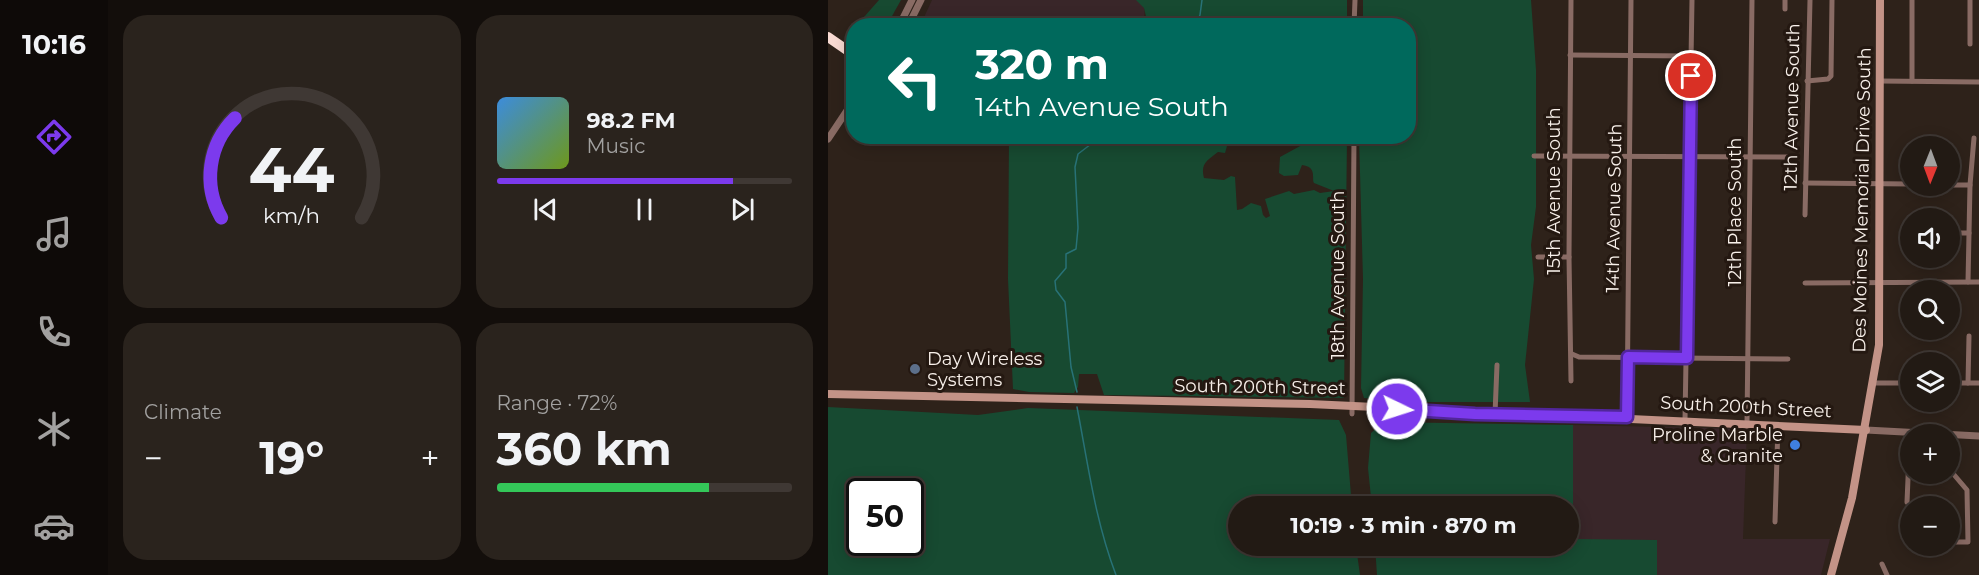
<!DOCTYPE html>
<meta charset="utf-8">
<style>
:root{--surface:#221a14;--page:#2a231d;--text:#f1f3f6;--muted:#a2a1a0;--line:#3f3834;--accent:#7c3aed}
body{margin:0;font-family:Montserrat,sans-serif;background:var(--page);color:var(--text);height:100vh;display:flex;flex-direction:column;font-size:22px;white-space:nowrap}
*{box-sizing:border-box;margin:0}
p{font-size:20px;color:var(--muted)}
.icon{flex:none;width:33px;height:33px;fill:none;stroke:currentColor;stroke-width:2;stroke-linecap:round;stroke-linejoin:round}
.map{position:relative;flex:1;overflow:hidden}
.side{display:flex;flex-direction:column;gap:15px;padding:15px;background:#130e0b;width:720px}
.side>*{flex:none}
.top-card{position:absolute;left:18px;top:18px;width:570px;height:126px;border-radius:24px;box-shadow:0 3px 15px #0003,0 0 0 2px var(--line);background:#00695c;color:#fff;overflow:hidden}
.needle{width:39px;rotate:181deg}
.fabs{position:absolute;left:1072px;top:136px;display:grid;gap:12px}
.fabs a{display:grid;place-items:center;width:60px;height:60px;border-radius:50%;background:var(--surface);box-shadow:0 3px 15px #0003,0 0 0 2px var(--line);font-size:30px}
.speed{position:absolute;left:18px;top:478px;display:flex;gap:12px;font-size:30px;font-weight:700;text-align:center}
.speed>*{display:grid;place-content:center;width:78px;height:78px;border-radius:50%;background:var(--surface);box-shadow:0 3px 15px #0003,0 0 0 2px var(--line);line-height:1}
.speed .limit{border:3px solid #111;border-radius:9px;background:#fff;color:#111}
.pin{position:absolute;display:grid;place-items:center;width:51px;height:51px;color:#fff;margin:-26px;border:3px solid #fff;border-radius:50%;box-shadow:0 2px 6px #0007}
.me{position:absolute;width:66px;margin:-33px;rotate:94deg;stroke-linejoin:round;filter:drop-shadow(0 0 4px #0008)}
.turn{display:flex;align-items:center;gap:21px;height:126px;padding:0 30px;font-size:27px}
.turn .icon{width:78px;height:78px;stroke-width:2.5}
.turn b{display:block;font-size:42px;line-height:51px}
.big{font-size:45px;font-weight:700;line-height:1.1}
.side .tile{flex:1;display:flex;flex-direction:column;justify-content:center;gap:9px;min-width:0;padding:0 21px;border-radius:24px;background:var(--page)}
.side .dial{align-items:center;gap:0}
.dial svg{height:156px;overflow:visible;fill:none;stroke:var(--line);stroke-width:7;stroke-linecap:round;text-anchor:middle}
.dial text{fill:var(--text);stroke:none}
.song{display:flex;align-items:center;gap:18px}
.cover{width:72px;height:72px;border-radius:9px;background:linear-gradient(135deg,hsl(210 70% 55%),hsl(80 70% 35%))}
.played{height:6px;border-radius:3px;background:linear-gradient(90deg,var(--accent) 80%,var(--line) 80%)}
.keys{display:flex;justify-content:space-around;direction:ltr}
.heat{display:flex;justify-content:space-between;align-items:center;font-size:33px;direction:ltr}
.charge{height:9px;border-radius:4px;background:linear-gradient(90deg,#34c759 72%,var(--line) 0)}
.side .tiles{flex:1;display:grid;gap:15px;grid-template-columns:repeat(2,1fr)}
.trip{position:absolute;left:400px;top:496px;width:351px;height:60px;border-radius:30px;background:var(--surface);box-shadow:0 3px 15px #0003,0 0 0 2px var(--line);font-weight:700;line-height:60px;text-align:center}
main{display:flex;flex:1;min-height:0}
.tabs{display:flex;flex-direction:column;width:108px;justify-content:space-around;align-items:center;background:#0e0a08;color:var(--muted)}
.tabs .icon{width:42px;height:42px}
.tabs .selected{color:var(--accent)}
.tabs b{font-size:27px;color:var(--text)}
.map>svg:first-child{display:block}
.industrial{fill:#392629}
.green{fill:#174a31;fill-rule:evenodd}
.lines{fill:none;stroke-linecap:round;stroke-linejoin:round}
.stream{stroke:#287277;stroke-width:1.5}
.minor{stroke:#896b64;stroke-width:5}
.tertiary{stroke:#896b64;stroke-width:7}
.secondary{stroke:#c39387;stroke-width:8}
.motorway{stroke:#f9dbd3;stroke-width:10}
.route-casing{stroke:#51269a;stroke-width:15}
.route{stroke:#7c3aed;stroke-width:10}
.service-dot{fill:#5c6f8a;stroke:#241811;stroke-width:2}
.shop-dot{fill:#3f7fe0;stroke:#241811;stroke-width:2}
.labels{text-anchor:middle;stroke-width:6;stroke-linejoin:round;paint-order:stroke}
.street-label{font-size:18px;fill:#f8f0ea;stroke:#241811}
.poi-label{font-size:18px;fill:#f8f0ea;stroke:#241811;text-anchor:start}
</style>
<main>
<nav class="tabs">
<b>10:16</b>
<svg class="icon selected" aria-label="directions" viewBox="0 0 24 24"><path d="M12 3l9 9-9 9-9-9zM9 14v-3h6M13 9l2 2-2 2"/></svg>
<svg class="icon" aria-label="music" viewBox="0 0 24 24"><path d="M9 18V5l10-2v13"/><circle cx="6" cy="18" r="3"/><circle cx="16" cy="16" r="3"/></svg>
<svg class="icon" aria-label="phone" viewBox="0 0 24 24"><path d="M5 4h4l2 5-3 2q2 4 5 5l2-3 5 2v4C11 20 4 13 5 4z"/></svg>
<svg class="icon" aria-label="climate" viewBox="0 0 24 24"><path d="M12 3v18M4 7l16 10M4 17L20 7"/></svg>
<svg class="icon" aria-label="car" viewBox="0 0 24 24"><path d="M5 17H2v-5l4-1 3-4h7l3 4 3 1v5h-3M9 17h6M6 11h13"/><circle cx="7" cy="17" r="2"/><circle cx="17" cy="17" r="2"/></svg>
</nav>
<section class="side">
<div class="tiles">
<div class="tile dial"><svg viewBox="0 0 100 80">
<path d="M14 69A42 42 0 1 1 86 69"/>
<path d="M14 69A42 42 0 0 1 21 18" stroke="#7c3aed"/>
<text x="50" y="56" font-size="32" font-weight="700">44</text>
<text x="50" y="72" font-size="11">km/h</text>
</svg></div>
<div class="tile">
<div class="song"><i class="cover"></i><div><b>98.2 FM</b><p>Music</p></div></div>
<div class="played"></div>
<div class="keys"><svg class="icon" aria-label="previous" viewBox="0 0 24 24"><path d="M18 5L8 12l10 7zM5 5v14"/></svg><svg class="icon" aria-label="pause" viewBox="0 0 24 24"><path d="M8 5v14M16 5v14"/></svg><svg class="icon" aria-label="next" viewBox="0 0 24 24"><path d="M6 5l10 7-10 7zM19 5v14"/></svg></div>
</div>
<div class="tile"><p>Climate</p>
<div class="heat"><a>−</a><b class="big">19°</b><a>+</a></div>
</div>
<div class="tile"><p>Range · 72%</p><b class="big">360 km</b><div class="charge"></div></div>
</div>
</section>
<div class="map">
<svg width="1151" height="575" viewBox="0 0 1151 575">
<rect width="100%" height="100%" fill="#2e221a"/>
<!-- industrial -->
<g class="industrial">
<path d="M 104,0 L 317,0 L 316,25 L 92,26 Z"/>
<path d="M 745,425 L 919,429 L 915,539 L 1002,539 L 993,575 L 829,575 L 829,540 L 745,540 Z"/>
</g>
<!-- green -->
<g class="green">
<path d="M 51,0 L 73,0 L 59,25 L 29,25 Z"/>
<path d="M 308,0 L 519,0 L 519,25 L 320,25 L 316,8 Z"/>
<path d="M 535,0 L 703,0 L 708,70 L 708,207 L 703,245 L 706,279 L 697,365 L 702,402 L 579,402 L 536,398 L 533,388 L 535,279 L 531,137 L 580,136 L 580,26 L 535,25 Z"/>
<path d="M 181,137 L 412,137 L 399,146 L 397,153 L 390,152 C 380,160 372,163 376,178 L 396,180 L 403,176 L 407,177 L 409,210 L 414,209 L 423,203 L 433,206 L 435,215 L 438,218 L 442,216 L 437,199 L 461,191 L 466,194 L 486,190 L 492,193 L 506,191 L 486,183 C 483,179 490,167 474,165 L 470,175 L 456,176 L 451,173 L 452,157 L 474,145 L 475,137 L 519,137 L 516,398 L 276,395 L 269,374 L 251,374 L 250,387 L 246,393 L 201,392 L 185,389 L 180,279 Z"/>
<path d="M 0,407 L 150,415 L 200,408 L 511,420 L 518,435 L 524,507 L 411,507 L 411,546 L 528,546 L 532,575 L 0,575 ZM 32,492 L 82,492 L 82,543 L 32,543 Z"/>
<path d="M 555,422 L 745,425 L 745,539 L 829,540 L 829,575 L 549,575 L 547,546 L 741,546 L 741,507 L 544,507 L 540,468 L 543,433 Z"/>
</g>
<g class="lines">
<!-- stream -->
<g class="stream">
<path d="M 367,26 L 372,15 L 374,0"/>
<path d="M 249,392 L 243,367 L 237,302 L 228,290 L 227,281 L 238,268 L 238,254 L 248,249 L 250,228 L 247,167 L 250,154 L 267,141 L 266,136"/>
<path d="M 249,407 C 260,464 267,520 288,575"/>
</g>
<!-- minor -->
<g class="minor">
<path d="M 743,0 L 741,257 L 743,381"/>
<path d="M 957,0 L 957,9"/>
<path d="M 1084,0 L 1084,81"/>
<path d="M 526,26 L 527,0"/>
<path d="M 1142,44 L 1142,0"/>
<path d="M 742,55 L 864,56"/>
<path d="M 979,81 L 1000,79 L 1003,76 L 1004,0"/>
<path d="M 1052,81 L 1151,82"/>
<path d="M 706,156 L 962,157"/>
<path d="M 977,183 L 1083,184"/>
<path d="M 1122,185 L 1142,185"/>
<path d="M 977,215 L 982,0"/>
<path d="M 1122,233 L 1141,233"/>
<path d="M 710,257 L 741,257"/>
<path d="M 1140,282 L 1142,185 L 1146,138"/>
<path d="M 977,283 L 1151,282"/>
<path d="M 744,354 L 751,357 L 960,359"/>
<path d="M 1045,383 L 1083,383"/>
<path d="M 1122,383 L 1151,383"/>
<path d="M 1140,383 L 1141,336"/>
<path d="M 524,414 L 526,136"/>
<path d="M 667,414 L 669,365"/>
<path d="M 799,417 L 803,0"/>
<path d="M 857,420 L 864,0"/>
<path d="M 919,423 L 924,0"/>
<path d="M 1122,470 L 1139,490 L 1140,542 L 1122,542"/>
<path d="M 1079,502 L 1082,432"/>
<path d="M 947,522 L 950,425"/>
<path d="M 1054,564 L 1059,575"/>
</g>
<!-- tertiary -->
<g class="tertiary">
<path d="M 71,26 L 84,0"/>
<path d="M 80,26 L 93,0"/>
<path d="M 0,139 L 26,100"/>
<path d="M 1038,430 L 1151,436"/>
</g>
<!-- secondary -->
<g class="secondary">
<path d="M 0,394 L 482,404 L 1038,430"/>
<path d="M 1003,575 L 1024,498 L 1051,345 L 1052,0"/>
</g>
<!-- motorway -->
<path class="motorway" d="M 0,37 L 26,55"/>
</g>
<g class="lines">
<!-- route casing -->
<g class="route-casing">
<path id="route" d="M 569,409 L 647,414 L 799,417 L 800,357 L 859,358 L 863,76"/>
</g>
<!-- route -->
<use href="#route" class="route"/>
</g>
<!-- markers -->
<circle class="service-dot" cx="87" cy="369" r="6"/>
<circle class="shop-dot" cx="967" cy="445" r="6"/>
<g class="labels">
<!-- street labels -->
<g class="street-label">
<text transform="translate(964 107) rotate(-89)" y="6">12th Avenue South</text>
<text transform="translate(726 191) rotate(-90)" y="6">15th Avenue South</text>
<text transform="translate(1034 200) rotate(-89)" y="6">Des Moines Memorial Drive South</text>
<text transform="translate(786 208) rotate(-89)" y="6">14th Avenue South</text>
<text transform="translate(907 212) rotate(-90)" y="6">12th Place South</text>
<text transform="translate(510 275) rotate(-90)" y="6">18th Avenue South</text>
<text transform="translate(432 387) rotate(1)" y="6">South 200th Street</text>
<text transform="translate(918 407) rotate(3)" y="6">South 200th Street</text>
</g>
<!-- poi labels -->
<g class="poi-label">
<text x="99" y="365">Day Wireless<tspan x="99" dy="21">Systems</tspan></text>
<text x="955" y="441" text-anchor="end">Proline Marble<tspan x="955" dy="21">&amp; Granite</tspan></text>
</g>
</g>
</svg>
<div class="fabs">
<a><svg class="needle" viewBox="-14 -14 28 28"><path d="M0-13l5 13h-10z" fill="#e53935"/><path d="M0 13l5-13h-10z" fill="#a2a1a0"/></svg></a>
<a><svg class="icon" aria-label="sound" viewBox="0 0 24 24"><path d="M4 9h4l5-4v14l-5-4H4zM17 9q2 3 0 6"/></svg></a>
<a><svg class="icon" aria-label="search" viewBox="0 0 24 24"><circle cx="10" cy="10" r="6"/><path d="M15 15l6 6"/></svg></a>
<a><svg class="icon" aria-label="layers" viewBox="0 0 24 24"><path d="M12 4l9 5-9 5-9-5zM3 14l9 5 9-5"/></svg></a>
<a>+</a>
<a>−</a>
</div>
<div class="speed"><div class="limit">50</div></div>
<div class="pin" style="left:863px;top:76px;background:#d93025"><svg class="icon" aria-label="arrive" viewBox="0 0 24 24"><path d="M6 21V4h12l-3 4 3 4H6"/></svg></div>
<svg class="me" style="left:569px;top:409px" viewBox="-20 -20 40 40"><circle r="17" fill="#7c3aed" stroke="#fff" stroke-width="3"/><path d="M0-11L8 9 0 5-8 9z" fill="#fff"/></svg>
<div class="trip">10:19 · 3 min · 870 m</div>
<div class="top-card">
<div class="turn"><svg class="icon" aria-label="left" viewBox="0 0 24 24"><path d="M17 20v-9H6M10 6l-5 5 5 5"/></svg><div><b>320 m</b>14th Avenue South</div></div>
</div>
</div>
</main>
